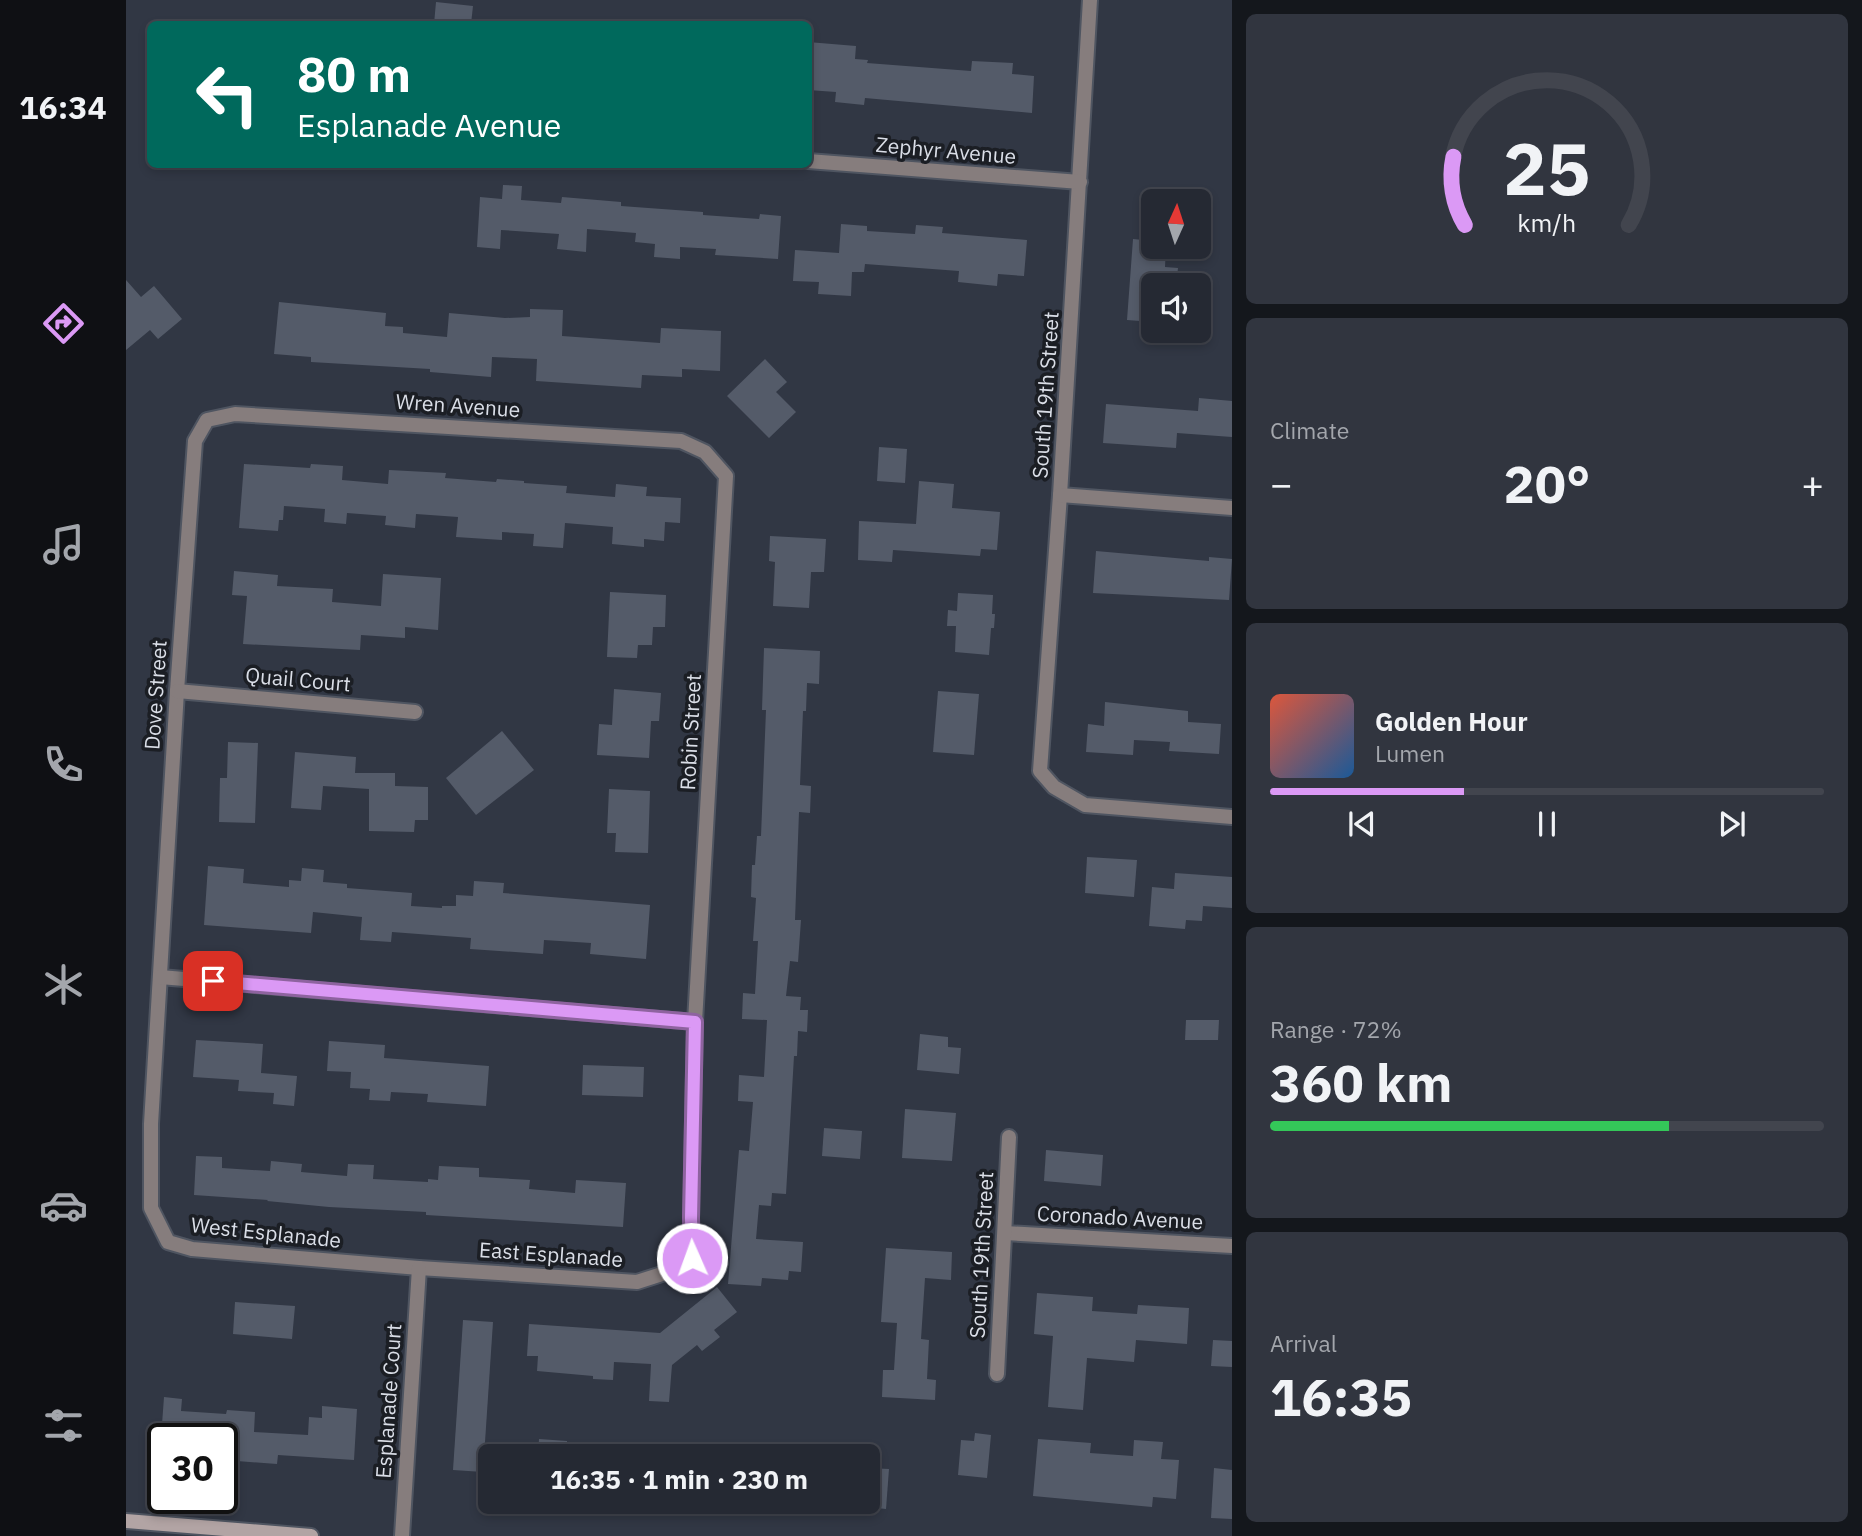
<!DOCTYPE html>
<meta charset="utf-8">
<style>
:root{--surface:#252933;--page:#31353f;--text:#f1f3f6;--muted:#a3a6ac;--line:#42454e;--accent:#db99f5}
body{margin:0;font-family:"IBM Plex Sans",sans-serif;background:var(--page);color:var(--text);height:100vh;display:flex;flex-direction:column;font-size:26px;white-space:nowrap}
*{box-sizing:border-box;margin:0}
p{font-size:23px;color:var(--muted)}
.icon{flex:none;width:38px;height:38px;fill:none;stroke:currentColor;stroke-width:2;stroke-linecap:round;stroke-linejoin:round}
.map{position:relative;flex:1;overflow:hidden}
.side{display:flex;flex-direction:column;gap:14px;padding:14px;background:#14171c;width:630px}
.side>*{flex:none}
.top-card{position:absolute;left:21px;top:21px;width:665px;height:147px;border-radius:10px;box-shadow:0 4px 10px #0003,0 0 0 2px var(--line);background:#00695c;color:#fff;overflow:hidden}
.needle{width:46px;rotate:3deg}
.fabs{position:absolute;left:1015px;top:189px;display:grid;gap:14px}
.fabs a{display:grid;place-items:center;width:70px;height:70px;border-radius:10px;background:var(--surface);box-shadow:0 4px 10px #0003,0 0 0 2px var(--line);font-size:35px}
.speed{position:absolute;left:21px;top:1423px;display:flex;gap:14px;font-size:35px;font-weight:700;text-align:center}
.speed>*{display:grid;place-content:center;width:91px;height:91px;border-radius:50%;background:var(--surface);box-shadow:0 4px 10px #0003,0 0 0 2px var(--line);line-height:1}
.speed .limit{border:4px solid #111;border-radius:10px;background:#fff;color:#111}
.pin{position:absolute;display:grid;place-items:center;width:60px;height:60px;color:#fff;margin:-30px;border-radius:14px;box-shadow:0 4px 10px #0006}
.me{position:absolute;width:77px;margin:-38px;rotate:358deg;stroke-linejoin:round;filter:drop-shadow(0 0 5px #0008)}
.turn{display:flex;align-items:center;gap:24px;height:147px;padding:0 35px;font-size:32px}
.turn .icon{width:91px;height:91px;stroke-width:2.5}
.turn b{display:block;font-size:49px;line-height:60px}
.big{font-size:52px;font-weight:700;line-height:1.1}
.side .tile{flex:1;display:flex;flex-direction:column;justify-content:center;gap:10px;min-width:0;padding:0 24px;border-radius:10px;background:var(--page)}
.side .dial{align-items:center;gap:0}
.dial svg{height:182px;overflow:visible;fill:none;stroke:var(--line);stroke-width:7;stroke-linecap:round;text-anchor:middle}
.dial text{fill:var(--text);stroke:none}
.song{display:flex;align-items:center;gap:21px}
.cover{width:84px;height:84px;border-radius:10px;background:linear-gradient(135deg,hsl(10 70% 55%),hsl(210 70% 35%))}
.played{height:7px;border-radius:4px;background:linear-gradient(90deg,var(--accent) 35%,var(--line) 35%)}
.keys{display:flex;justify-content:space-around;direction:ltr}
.heat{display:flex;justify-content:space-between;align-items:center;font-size:38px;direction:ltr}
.charge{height:10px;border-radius:5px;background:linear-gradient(90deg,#34c759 72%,var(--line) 0)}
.trip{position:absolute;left:352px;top:1444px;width:402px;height:70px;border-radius:10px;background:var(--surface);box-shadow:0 4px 10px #0003,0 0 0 2px var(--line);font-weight:700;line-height:70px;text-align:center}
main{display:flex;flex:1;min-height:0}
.dock{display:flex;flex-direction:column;width:126px;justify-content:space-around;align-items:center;background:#0f1014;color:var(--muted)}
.dock .icon{width:49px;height:49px}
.dock .current{color:var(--accent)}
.dock b{font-size:32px;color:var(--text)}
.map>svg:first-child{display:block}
.building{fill:#545b69}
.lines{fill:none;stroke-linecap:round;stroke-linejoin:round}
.street-casing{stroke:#4f5561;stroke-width:18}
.secondary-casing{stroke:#4f5561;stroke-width:18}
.street{stroke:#867d7d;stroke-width:14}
.secondary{stroke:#b2a4a4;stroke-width:14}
.route-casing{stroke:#8e639f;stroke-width:18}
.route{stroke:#db99f5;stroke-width:12}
.labels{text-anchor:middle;stroke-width:7;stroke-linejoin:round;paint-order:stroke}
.street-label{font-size:21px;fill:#dadee7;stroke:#1b1e24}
</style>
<main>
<nav class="dock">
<b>16:34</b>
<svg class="icon current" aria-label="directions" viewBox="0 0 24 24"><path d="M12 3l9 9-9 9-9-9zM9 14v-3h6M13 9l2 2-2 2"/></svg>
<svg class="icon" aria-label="music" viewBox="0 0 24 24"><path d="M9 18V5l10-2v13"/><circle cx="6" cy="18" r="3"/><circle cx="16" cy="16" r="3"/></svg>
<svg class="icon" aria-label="phone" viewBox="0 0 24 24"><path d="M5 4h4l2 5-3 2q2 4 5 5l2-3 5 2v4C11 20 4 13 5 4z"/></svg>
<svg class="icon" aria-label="climate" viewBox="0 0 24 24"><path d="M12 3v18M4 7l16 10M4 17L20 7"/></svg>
<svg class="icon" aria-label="car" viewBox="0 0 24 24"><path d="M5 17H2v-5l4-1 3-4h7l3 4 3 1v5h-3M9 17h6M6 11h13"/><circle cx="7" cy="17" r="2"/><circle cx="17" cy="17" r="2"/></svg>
<svg class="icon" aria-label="filters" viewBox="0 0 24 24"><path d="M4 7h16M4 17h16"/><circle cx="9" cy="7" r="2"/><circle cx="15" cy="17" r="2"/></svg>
</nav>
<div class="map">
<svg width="1106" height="1536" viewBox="0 0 1106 1536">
<rect width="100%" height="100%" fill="#313744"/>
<!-- building -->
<g class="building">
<path d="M 310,2 L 347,6 L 345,24 L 308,24 Z"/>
<path d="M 682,42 L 730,46 L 729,59 L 742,60 L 741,63 L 845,71 L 846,61 L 887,63 L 886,74 L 908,76 L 906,113 L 739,98 L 738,105 L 709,102 L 710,92 L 682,90 Z"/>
<path d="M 377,185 L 396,186 L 395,200 L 435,203 L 436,197 L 495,202 L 495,206 L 577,212 L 577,215 L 633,219 L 634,214 L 655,216 L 652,259 L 589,255 L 590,249 L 554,247 L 554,259 L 528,257 L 529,244 L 509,242 L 510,233 L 461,229 L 460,252 L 431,249 L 433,234 L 375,230 L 374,249 L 351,247 L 354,197 L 376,199 Z"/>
<path d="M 715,224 L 741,226 L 741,231 L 789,234 L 790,225 L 817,227 L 816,233 L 901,240 L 898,276 L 872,274 L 871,286 L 832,282 L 833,271 L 739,264 L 738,272 L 726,272 L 725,296 L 692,294 L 693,282 L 667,281 L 669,250 L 713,253 Z"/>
<path d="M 1007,239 L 1027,241 L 1027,247 L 1040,247 L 1039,267 L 1052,268 L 1050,285 L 1027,285 L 1027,322 L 1001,320 Z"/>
<path d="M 0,280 L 15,297 L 28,286 L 56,319 L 32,339 L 24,330 L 0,350 Z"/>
<path d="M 153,302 L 260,313 L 259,326 L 277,327 L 277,333 L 321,337 L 323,313 L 379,318 L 404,317 L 404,309 L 437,310 L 436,336 L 534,343 L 535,328 L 595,331 L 594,371 L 556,369 L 556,377 L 516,375 L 515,388 L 410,381 L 411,359 L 366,357 L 365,377 L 304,372 L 304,369 L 185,362 L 185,357 L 148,354 Z"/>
<path d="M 639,359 L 661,382 L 650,392 L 670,412 L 643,438 L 601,396 Z"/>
<path d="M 1073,398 L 1106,401 L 1106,437 L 1051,433 L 1050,448 L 977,443 L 980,404 L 1072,411 Z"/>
<path d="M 753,447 L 781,449 L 779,483 L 751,481 Z"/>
<path d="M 118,464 L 184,468 L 185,464 L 217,466 L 216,480 L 262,484 L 263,470 L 320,473 L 319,478 L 370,482 L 371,479 L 398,481 L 398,483 L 441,486 L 440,493 L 489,497 L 490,484 L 521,487 L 520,496 L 555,498 L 554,523 L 539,522 L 538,541 L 518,539 L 518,547 L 486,544 L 487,527 L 439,523 L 437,548 L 407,546 L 408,534 L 376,532 L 376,540 L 330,537 L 332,517 L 290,514 L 289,528 L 259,525 L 260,516 L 221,513 L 220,524 L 198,522 L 199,509 L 158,506 L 157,520 L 153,520 L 152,531 L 113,528 Z"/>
<path d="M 793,481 L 828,484 L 826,508 L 874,512 L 871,550 L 855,549 L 854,556 L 767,550 L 766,562 L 732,560 L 733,521 L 790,524 Z"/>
<path d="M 644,536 L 700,539 L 698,572 L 685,572 L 683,608 L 647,606 L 649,562 L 643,561 Z"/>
<path d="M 970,551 L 1083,561 L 1083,557 L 1106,559 L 1103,600 L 967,593 Z"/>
<path d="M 108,571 L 152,575 L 151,586 L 207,589 L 206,602 L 255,606 L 257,574 L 315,578 L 312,630 L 279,627 L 279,638 L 235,635 L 234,650 L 117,644 L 121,596 L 106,595 Z"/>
<path d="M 484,592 L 540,595 L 539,627 L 527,627 L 526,645 L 512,645 L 511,658 L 481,657 Z"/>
<path d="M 832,593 L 867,595 L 866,614 L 869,614 L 868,628 L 865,628 L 863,655 L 829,652 L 830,626 L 821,626 L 822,610 L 831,611 Z"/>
<path d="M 638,648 L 694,651 L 693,684 L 681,683 L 680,711 L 677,711 L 674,785 L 685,786 L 684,813 L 673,812 L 669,920 L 675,920 L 672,962 L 664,961 L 660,996 L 675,997 L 674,1010 L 682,1010 L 681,1032 L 672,1031 L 671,1056 L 668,1056 L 660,1194 L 646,1193 L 645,1206 L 633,1205 L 630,1239 L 677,1242 L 675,1272 L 663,1271 L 662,1280 L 636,1278 L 635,1286 L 602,1284 L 613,1150 L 623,1151 L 627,1102 L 612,1101 L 613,1075 L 638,1077 L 641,1020 L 616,1019 L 617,993 L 629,994 L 632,941 L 627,941 L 630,898 L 625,897 L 626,865 L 629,865 L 631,836 L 635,836 L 640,710 L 636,710 Z"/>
<path d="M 488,689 L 535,693 L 533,721 L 525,721 L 523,758 L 471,755 L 473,724 L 486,725 Z"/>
<path d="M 812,691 L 853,694 L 848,755 L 807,752 Z"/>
<path d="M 979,702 L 1062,711 L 1062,722 L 1095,724 L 1093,754 L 1043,751 L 1044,742 L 1008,740 L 1007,755 L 960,752 L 962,724 L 978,726 Z"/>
<path d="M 376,731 L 408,770 L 350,815 L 320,778 Z"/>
<path d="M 102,742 L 132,743 L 129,823 L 93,822 L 94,778 L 101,778 Z"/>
<path d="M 169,752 L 230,757 L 229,773 L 269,773 L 269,786 L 302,787 L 302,820 L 289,820 L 288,832 L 243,831 L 243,789 L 197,786 L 195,810 L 165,808 Z"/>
<path d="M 483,789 L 524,791 L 522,853 L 489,852 L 490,833 L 481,833 Z"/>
<path d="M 961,857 L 1011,860 L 1008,897 L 959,893 Z"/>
<path d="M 82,866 L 118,869 L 117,883 L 163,887 L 163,880 L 175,881 L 176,868 L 198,870 L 197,882 L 221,884 L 221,888 L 286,893 L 285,906 L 316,908 L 316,906 L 330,906 L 330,895 L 347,896 L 348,881 L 378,883 L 377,893 L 524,905 L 520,959 L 464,954 L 465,943 L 418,940 L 417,954 L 344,949 L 345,938 L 266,932 L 265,942 L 234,940 L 236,917 L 187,912 L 185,933 L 78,925 Z"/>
<path d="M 1049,873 L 1106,877 L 1106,908 L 1077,906 L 1076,921 L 1060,920 L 1059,929 L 1023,926 L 1026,887 L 1048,889 Z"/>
<path d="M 1060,1020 L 1093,1020 L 1092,1040 L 1059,1040 Z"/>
<path d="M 794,1034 L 822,1037 L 822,1047 L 835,1048 L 833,1074 L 791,1070 Z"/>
<path d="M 70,1040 L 137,1044 L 135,1073 L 171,1076 L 168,1106 L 147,1104 L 148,1093 L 112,1091 L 113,1080 L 67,1077 Z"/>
<path d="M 203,1041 L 259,1045 L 258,1058 L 363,1066 L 360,1106 L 301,1102 L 302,1094 L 265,1092 L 264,1101 L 243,1100 L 244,1089 L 224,1088 L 225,1072 L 201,1071 Z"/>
<path d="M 457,1065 L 518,1067 L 517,1097 L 456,1095 Z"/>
<path d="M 779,1109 L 830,1113 L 826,1161 L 776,1158 Z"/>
<path d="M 698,1128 L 736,1131 L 734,1159 L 696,1156 Z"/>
<path d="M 920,1150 L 977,1155 L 975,1186 L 918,1181 Z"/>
<path d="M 70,1156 L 96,1157 L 96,1168 L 144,1171 L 145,1161 L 176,1164 L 175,1172 L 221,1176 L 222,1164 L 248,1165 L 247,1179 L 302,1182 L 302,1179 L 312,1180 L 313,1166 L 353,1168 L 353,1177 L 404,1180 L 403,1189 L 449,1193 L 450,1180 L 500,1183 L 497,1227 L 300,1215 L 300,1212 L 203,1207 L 141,1201 L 142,1200 L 68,1195 Z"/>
<path d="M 760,1248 L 826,1252 L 825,1280 L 799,1278 L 795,1339 L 803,1340 L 801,1379 L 810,1380 L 809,1400 L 756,1397 L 757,1370 L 768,1370 L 771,1323 L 755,1322 Z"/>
<path d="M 591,1287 L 611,1312 L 588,1330 L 594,1337 L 576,1351 L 571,1345 L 546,1365 L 543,1402 L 523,1401 L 525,1364 L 488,1362 L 487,1380 L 467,1379 L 467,1376 L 411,1371 L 412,1356 L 401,1356 L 403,1324 L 534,1333 Z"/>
<path d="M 911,1293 L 967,1297 L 966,1311 L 1011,1314 L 1012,1305 L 1063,1308 L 1061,1344 L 1010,1340 L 1008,1362 L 961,1358 L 957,1410 L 922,1407 L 927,1336 L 908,1334 Z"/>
<path d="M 109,1302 L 169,1306 L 166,1339 L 107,1334 Z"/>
<path d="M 337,1320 L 367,1322 L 357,1472 L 327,1470 Z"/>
<path d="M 1087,1340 L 1106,1341 L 1106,1367 L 1085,1366 Z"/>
<path d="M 38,1397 L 56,1399 L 55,1411 L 100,1414 L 101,1410 L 129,1412 L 128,1432 L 182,1435 L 183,1417 L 196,1418 L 196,1406 L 231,1409 L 228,1460 L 152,1455 L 151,1464 L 98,1460 L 99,1438 L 35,1438 Z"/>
<path d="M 849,1433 L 865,1435 L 861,1478 L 832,1475 L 835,1440 L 848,1441 Z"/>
<path d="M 413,1439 L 441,1441 L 441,1456 L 412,1456 Z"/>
<path d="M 912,1439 L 965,1443 L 964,1453 L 1007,1456 L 1008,1440 L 1037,1442 L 1035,1459 L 1053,1460 L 1050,1499 L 1027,1497 L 1026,1507 L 907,1496 Z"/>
<path d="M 742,1468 L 763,1469 L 760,1509 L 742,1507 Z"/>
<path d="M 1088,1468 L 1106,1470 L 1106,1519 L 1085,1518 Z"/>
</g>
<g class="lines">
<!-- street casing -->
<g class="street-casing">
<g id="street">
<path d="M 964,0 L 934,495 L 914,771 L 928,787 L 959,805 L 1106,817"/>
<path d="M 682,161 L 954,182"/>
<path d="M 109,414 L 555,441 L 579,452 L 600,476 L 569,1022 L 565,1218 L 566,1258 L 542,1272 L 511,1282 L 293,1268 L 66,1249 L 42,1242 L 25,1208 L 25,1124 L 51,691 L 69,441 L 81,420 Z"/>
<path d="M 934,495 L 1106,508"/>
<path d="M 51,691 L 289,712"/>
<path d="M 34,977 L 569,1022"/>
<path d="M 879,1233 L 1106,1246"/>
<path d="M 871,1374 L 883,1137"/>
<path d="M 276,1536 L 293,1268"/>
</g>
</g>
<!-- secondary casing -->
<g class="secondary-casing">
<path id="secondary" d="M 0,1521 L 185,1536"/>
</g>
<!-- street -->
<use href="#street" class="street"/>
<!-- secondary -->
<use href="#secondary" class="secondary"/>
</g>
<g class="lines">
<!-- route casing -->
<g class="route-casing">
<path id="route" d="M 87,981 L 569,1022 L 565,1218 L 566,1258"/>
</g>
<!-- route -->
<use href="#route" class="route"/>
</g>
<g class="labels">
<!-- street labels -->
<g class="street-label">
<text transform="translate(820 151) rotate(5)" y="7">Zephyr Avenue</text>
<text transform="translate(920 395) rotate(-86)" y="7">South 19th Street</text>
<text transform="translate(332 406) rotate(4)" y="7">Wren Avenue</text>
<text transform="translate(172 680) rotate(5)" y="7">Quail Court</text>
<text transform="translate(30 695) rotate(-86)" y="7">Dove Street</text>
<text transform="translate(565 732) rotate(-87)" y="7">Robin Street</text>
<text transform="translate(994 1218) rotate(3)" y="7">Coronado Avenue</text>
<text transform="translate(140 1233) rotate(6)" y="7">West Esplanade</text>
<text transform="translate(425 1255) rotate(4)" y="7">East Esplanade</text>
<text transform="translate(856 1255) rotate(-87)" y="7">South 19th Street</text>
<text transform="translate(263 1401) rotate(-86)" y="7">Esplanade Court</text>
</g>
</g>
</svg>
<div class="fabs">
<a><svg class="needle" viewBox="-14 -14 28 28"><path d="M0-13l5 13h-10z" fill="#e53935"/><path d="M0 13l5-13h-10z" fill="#a3a6ac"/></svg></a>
<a><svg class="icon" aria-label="sound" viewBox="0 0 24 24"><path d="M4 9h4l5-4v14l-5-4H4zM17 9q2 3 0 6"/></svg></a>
</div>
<div class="speed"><div class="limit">30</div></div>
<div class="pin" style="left:87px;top:981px;background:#d93025"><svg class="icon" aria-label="arrive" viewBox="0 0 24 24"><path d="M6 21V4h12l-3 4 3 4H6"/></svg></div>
<svg class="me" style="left:566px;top:1258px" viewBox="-20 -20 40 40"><circle r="17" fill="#db99f5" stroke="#fff" stroke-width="3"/><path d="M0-11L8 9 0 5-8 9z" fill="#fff"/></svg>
<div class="trip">16:35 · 1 min · 230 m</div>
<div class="top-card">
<div class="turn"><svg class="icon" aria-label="left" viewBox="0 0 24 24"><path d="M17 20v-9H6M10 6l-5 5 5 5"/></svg><div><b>80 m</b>Esplanade Avenue</div></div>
</div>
</div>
<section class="side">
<div class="tile dial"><svg viewBox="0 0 100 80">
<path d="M14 69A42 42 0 1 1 86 69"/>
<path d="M14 69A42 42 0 0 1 9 39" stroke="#db99f5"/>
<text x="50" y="56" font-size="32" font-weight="700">25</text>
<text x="50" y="72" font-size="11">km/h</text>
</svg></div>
<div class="tile"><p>Climate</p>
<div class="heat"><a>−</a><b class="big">20°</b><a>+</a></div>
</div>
<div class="tile">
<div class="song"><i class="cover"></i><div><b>Golden Hour</b><p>Lumen</p></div></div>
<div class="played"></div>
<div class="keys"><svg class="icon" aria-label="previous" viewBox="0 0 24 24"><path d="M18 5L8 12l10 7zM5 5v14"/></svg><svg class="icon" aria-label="pause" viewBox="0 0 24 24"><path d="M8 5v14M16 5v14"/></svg><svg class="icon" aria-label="next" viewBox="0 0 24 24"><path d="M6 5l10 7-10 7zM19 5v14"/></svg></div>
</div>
<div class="tile"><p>Range · 72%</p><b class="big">360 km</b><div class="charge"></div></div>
<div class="tile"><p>Arrival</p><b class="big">16:35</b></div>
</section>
</main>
